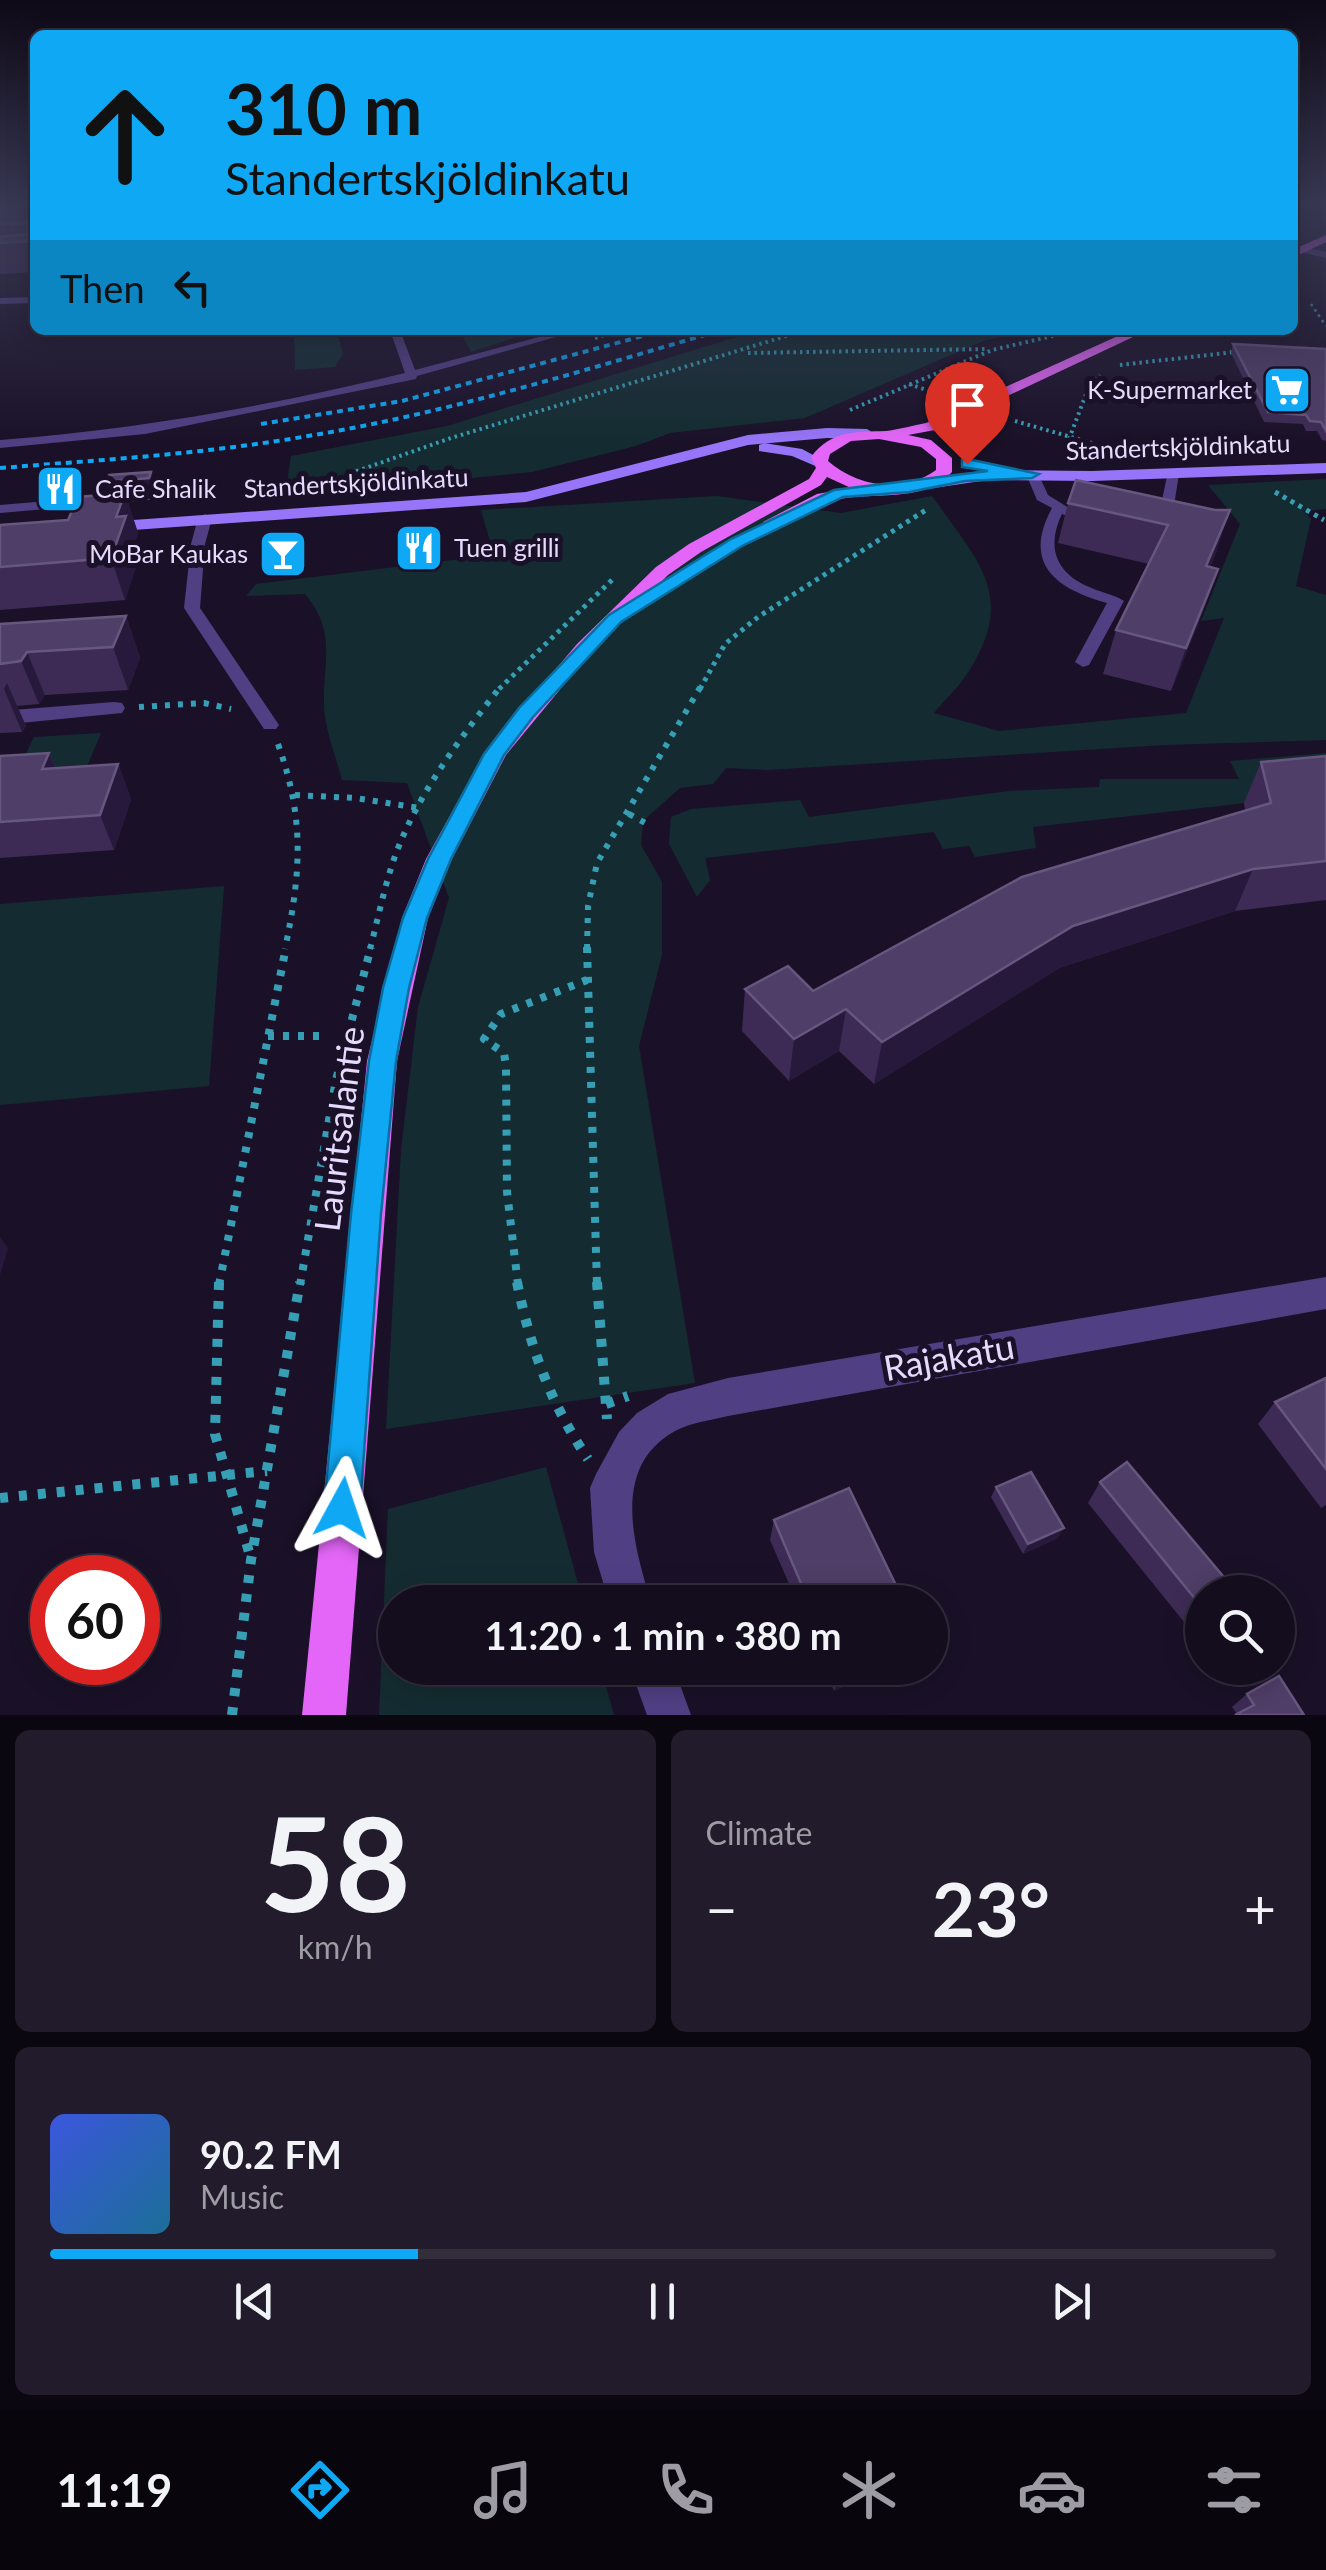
<!DOCTYPE html>
<meta charset="utf-8">
<style>
:root{--surface:#140d1e;--page:#211b2b;--text:#f1f3f6;--muted:#9d9ca4;--line:#332d3c;--accent:#0fa8f4}
body{margin:0;font-family:Lato,sans-serif;background:var(--page);color:var(--text);height:100vh;display:flex;flex-direction:column;font-size:38px;white-space:nowrap}
*{box-sizing:border-box;margin:0}
p{font-size:32px;color:var(--muted)}
.icon{flex:none;width:55px;height:55px;fill:none;stroke:currentColor;stroke-width:2;stroke-linecap:round;stroke-linejoin:round}
.map{position:relative;height:1715px;overflow:hidden}
.details{display:flex;flex-direction:column;gap:15px;padding:15px;background:#0b0710;flex:1}
.details>*{flex:none}
.top-card{position:absolute;left:30px;top:30px;width:1268px;height:305px;border-radius:15px;box-shadow:0 5px 25px #0003,0 0 0 2px var(--line);background:#0fa8f4;color:#111;overflow:hidden}
.controls{position:absolute;left:1185px;top:1575px;display:grid;gap:20px}
.controls a{display:grid;place-items:center;width:110px;height:110px;border-radius:50%;background:var(--surface);box-shadow:0 5px 25px #0003,0 0 0 2px var(--line);font-size:50px}
.speed{position:absolute;left:30px;top:1555px;display:flex;gap:20px;font-size:50px;font-weight:700;text-align:center}
.speed>*{display:grid;place-content:center;width:130px;height:130px;border-radius:50%;background:var(--surface);box-shadow:0 5px 25px #0003,0 0 0 2px var(--line);line-height:1}
.speed .limit{border:15px solid #d22;background:#fff;color:#111}
.pin{position:absolute;display:grid;place-items:center;width:85px;height:85px;color:#fff;margin:-102px -42px;border-radius:50% 50% 50% 0;rotate:-45deg;box-shadow:0 0 10px #0007}
.pin .icon{rotate:45deg}
.me{position:absolute;width:110px;margin:-55px;rotate:5deg;stroke-linejoin:round;filter:drop-shadow(0 0 8px #0008)}
.turn{display:flex;align-items:center;gap:35px;height:210px;padding:0 30px;font-size:45px}
.turn .icon{width:130px;height:130px;stroke-width:2.5}
.turn b{display:block;font-size:70px;line-height:85px}
.then{display:flex;align-items:center;height:95px;padding:0 30px;background:#0003;gap:20px;font-size:38px}
.big{font-size:75px;font-weight:700;line-height:1.1}
.details .card{flex:1;display:flex;flex-direction:column;justify-content:center;gap:15px;min-width:0;padding:0 35px;border-radius:15px;background:var(--page)}
.details .dial{align-items:center;gap:0}
.dial b{font-size:130px;line-height:1}
.song{display:flex;align-items:center;gap:30px}
.cover{width:120px;height:120px;border-radius:15px;background:linear-gradient(135deg,hsl(230 70% 55%),hsl(200 70% 35%))}
.played{height:10px;border-radius:5px;background:linear-gradient(90deg,var(--accent) 30%,var(--line) 30%)}
.keys{display:flex;justify-content:space-around;direction:ltr}
.heat{display:flex;justify-content:space-between;align-items:center;font-size:55px;direction:ltr}
.details .tiles{flex:1;display:grid;gap:15px;grid-template-columns:1fr 1fr}
.card:last-child{grid-column:span 2}
.trip{position:absolute;left:378px;top:1585px;width:570px;height:100px;border-radius:50px;background:var(--surface);box-shadow:0 5px 25px #0003,0 0 0 2px var(--line);font-weight:700;line-height:100px;text-align:center}
.tab-bar{display:flex;height:160px;justify-content:space-around;align-items:center;background:#08050c;color:var(--muted)}
.tab-bar .icon{width:70px;height:70px}
.tab-bar .current{color:var(--accent)}
.tab-bar b{font-size:45px;color:var(--text)}
.map>svg:first-child{display:block}
.green{fill:#142c31}
.lines{fill:none;stroke-linecap:round;stroke-linejoin:round}
.path-far5{stroke:#369fb5;stroke-width:2.5;stroke-dasharray:2.5 4;stroke-linecap:butt}
.path-far4{stroke:#369fb5;stroke-width:4;stroke-dasharray:2.5 4;stroke-linecap:butt}
.path-far3{stroke:#369fb5;stroke-width:5;stroke-dasharray:4 5;stroke-linecap:butt}
.path-far2{stroke:#369fb5;stroke-width:6;stroke-dasharray:5 8;stroke-linecap:butt}
.path-far1{stroke:#369fb5;stroke-width:8;stroke-dasharray:6 9;stroke-linecap:butt}
.path{stroke:#369fb5;stroke-width:10;stroke-dasharray:8 11;stroke-linecap:butt}
.lane{fill:#513f84;fill-rule:evenodd}
.street{fill:#513f84;fill-rule:evenodd}
.secondary{fill:#9775f9;fill-rule:evenodd}
.primary{fill:#e366f8;fill-rule:evenodd}
.rail{stroke:#0fa8f4;stroke-width:4;stroke-dasharray:6 5;stroke-linecap:butt}
.wall{fill:#3d2b55}
.shaded-wall{fill:#27193b}
.building{fill:#4f3e67;stroke:#67567e;stroke-width:2.5}
.route{fill:#0fa8f4;stroke:#0a6d9f;stroke-width:2.5}
.labels{text-anchor:middle;stroke-width:10;stroke-linejoin:round;paint-order:stroke}
.far-poi-label{font-size:25px;fill:#e6dafd;stroke:#1a1128;text-anchor:end}
.far-street-label{font-size:25px;fill:#e6dafd;stroke:#1a1128}
.near-street-label{font-size:35px;fill:#e6dafd;stroke:#1a1128}
</style>
<div class="map">
<svg width="1326" height="1715" viewBox="0 0 1326 1715">
<rect width="100%" height="100%" fill="#1a1128"/>
<!-- green -->
<g class="green">
<path d="M 294,330 L 337,330 L 343,354 L 335,367 L 295,370 Z"/>
<path d="M 459,330 L 537,330 L 471,352 Z"/>
<path d="M 759,330 L 1030,330 L 983,341 L 805,418 L 670,433 L 636,446 L 532,472 L 285,497 L 291,456 L 447,426 Z"/>
<path d="M 1326,479 L 1326,509 L 1303,511 L 1311,519 L 1296,586 L 1326,595 L 1326,740 L 1164,745 L 768,770 L 726,768 L 713,784 L 680,788 L 643,821 L 641,845 L 662,882 L 662,955 L 639,1046 L 695,1383 L 386,1429 L 401,1150 L 418,1007 L 449,898 L 407,783 L 342,780 C 336,756 324,728 324,704 C 323,660 337,632 305,594 L 246,596 L 256,584 L 494,555 L 481,510 L 717,496 L 841,513 L 932,496 C 979,563 1019,597 965,677 C 956,690 943,701 934,713 L 999,731 L 1186,713 L 1224,618 L 1201,621 L 1240,524 L 1208,485 Z"/>
<path d="M 101,733 L 80,783 L 10,787 L 34,737 Z"/>
<path d="M 1326,753 L 1326,794 L 1033,827 L 1036,848 L 975,857 L 969,846 L 943,849 L 934,832 L 705,858 L 710,880 L 697,897 L 669,844 L 671,817 L 691,809 L 800,800 L 809,817 L 1009,791 L 1099,787 L 1100,779 L 1239,779 L 1230,761 Z"/>
<path d="M 224,886 L 209,1086 L 0,1105 L 0,904 Z"/>
<path d="M 546,1467 L 583,1602 L 395,1602 L 395,1668 L 601,1668 L 614,1715 L 379,1715 L 388,1509 Z"/>
</g>
<g class="lines">
<!-- path-far5 -->
<path class="path-far5" d="M 1311,304 L 1326,326"/>
<!-- path-far4 -->
<g class="path-far4">
<path d="M 595,338 L 622,330"/>
<path d="M 748,353 L 986,349"/>
<path d="M 1120,365 L 1235,352"/>
<path d="M 909,384 L 944,396"/>
<path d="M 850,410 L 992,350 L 1079,330"/>
<path d="M 1015,421 L 1120,451"/>
<path d="M 1069,439 L 1088,389 L 1100,375"/>
<path d="M 335,486 L 357,471 L 451,438 L 806,330"/>
</g>
<!-- path-far3 -->
<g class="path-far3">
<path d="M 331,488 L 338,483"/>
<path d="M 1275,492 L 1324,520"/>
<path d="M 499,689 L 615,577"/>
<path d="M 700,689 L 725,644 L 758,617 L 929,508"/>
</g>
<!-- path-far2 -->
<g class="path-far2">
<path d="M 139,707 L 204,703 L 231,709"/>
<path d="M 278,744 C 305,820 301,872 285,949"/>
<path d="M 295,795 L 355,798 L 419,808"/>
<path d="M 629,814 L 649,825"/>
<path d="M 370,949 C 378,919 384,888 394,859 C 416,796 461,737 501,686"/>
<path d="M 587,949 L 588,906 L 597,863 L 701,686"/>
</g>
<!-- path-far1 -->
<g class="path-far1">
<path d="M 587,947 L 597,1285"/>
<path d="M 268,1036 L 326,1036"/>
<path d="M 219,1285 L 286,947"/>
<path d="M 300,1285 L 336,1080 L 371,947"/>
<path d="M 518,1285 L 507,1192 L 506,1066 L 504,1053 L 484,1039 L 501,1014 L 587,980"/>
</g>
<!-- path -->
<g class="path">
<path d="M 219,1282 L 215,1434 L 251,1559"/>
<path d="M 517,1282 C 530,1348 551,1404 588,1459"/>
<path d="M 597,1282 L 607,1419"/>
<path d="M 606,1404 L 628,1396"/>
<path d="M 0,1498 L 267,1471"/>
<path d="M 232,1715 L 251,1560 L 300,1282"/>
</g>
<!-- lane -->
<g class="lane">
<path d="M 1303,247 L 1326,252 L 1326,258 L 1300,252 Z"/>
<path d="M 35,297 L 35,303 L 0,304 L 0,298 Z"/>
<path d="M 390,330 L 400,330 L 415,370 L 565,330 L 581,330 L 417,376 L 416,379 L 145,434 L 0,448 L 0,440 C 140,429 269,406 405,373 Z"/>
<path d="M 1027,471 L 1037,471 L 1048,495 L 1077,513 L 1070,517 L 1062,514 C 1047,545 1054,571 1087,586 C 1099,592 1113,594 1124,601 L 1089,665 L 1083,667 L 1075,662 L 1107,603 C 1055,589 1022,563 1052,508 L 1037,500 L 1026,474 Z"/>
<path d="M 1168,471 L 1179,474 L 1171,525 L 1164,529 L 1157,525 Z"/>
<path d="M 202,488 L 207,489 L 207,495 L 0,513 L 0,505 Z"/>
<path d="M 205,514 L 212,518 L 205,544 L 200,608 L 279,725 L 276,729 L 264,729 L 184,608 L 191,544 L 198,518 Z"/>
</g>
<!-- street -->
<g class="street">
<path d="M 114,702 L 122,703 L 125,708 L 122,713 L 0,725 L 0,711 Z"/>
<path d="M 1326,1277 L 1326,1309 L 728,1416 C 711,1420 690,1423 675,1431 C 610,1467 634,1546 651,1602 L 609,1602 L 594,1552 L 590,1488 L 596,1474 L 619,1432 L 637,1413 L 668,1394 L 728,1378 Z"/>
<path d="M 630,1668 L 674,1668 L 691,1715 L 647,1715 Z"/>
</g>
<!-- secondary -->
<g class="secondary">
<path d="M 827,428 L 867,429 L 875,434 L 867,439 L 827,438 L 748,445 L 526,502 L 105,532 L 96,527 L 105,522 L 526,492 L 748,435 Z"/>
<path d="M 764,443 L 802,449 L 828,463 L 820,468 L 792,456 L 759,451 L 759,445 Z"/>
<path d="M 1326,463 L 1326,473 L 1092,481 L 988,480 L 927,489 L 919,484 L 927,479 L 988,470 L 1092,471 Z"/>
</g>
<!-- primary -->
<g class="primary">
<path d="M 1326,235 L 1326,242 L 1292,258 L 1292,250 Z"/>
<path d="M 1131,330 L 1148,330 L 935,430 L 908,435 L 931,440 L 952,458 L 952,472 C 919,507 867,488 826,503 C 806,510 785,533 763,530 L 763,522 L 817,494 L 851,488 L 827,477 L 821,485 L 701,552 L 668,575 L 591,652 L 506,755 L 452,859 L 428,918 L 397,1061 L 346,1715 L 302,1715 L 367,1061 L 402,918 L 426,859 L 484,754 L 577,644 L 656,567 L 689,544 L 809,479 L 816,468 L 811,457 C 831,430 856,432 886,431 C 897,430 914,425 926,423 ZM 879,439 L 921,447 L 936,459 L 936,470 C 904,494 857,487 828,461 L 830,454 L 851,441 Z"/>
</g>
<!-- rail -->
<g class="rail">
<path d="M 261,424 L 402,401 L 665,330"/>
<path d="M 0,468 C 101,460 202,454 302,437 C 445,414 584,370 722,330"/>
</g>
</g>
<!-- wall -->
<g class="wall">
<path d="M 0,204 L 35,204 L 35,272 L 0,274 Z"/>
<path d="M 1233,344 L 1326,349 L 1326,441 L 1322,440 L 1317,431 L 1306,431 L 1303,424 L 1264,422 L 1231,353 Z"/>
<path d="M 125,493 L 138,533 L 135,542 L 139,557 L 125,600 L 0,610 L 0,525 L 68,520 Z"/>
<path d="M 1068,503 L 1215,510 L 1217,550 L 1210,567 L 1218,569 L 1203,611 L 1171,691 L 1103,674 L 1116,630 L 1149,564 L 1058,543 Z"/>
<path d="M 126,616 L 140,658 L 128,690 L 45,695 L 39,704 L 17,706 L 26,726 L 22,732 L 0,733 L 0,624 Z"/>
<path d="M 49,753 L 56,768 L 118,764 L 131,799 L 114,850 L 0,858 L 0,756 Z"/>
<path d="M 1326,756 L 1326,900 L 1235,911 L 1059,968 L 874,1084 L 839,1051 L 789,1081 L 742,1031 L 745,989 L 813,991 L 1245,810 L 1244,803 L 1261,762 Z"/>
<path d="M 1326,1378 L 1326,1505 L 1321,1508 L 1258,1424 L 1275,1402 Z"/>
<path d="M 1100,1482 L 1228,1582 L 1218,1592 L 1202,1592 L 1202,1607 L 1184,1622 L 1088,1503 Z"/>
<path d="M 996,1487 L 1058,1538 L 1023,1554 L 991,1497 Z"/>
<path d="M 774,1520 L 904,1602 L 797,1602 L 770,1540 Z"/>
<path d="M 824,1668 L 880,1668 L 834,1691 Z"/>
<path d="M 1247,1694 L 1304,1715 L 1237,1714 L 1232,1707 Z"/>
</g>
<!-- shaded-wall -->
<g class="shaded-wall">
<path d="M 151,472 L 154,482 L 152,488 L 109,492 L 106,482 Z"/>
<path d="M 125,493 L 138,533 L 135,542 L 139,557 L 125,600 L 111,558 L 116,517 Z"/>
<path d="M 1230,510 L 1217,550 L 1192,608 L 1206,566 Z"/>
<path d="M 1218,569 L 1203,611 L 1171,691 L 1186,648 Z"/>
<path d="M 126,616 L 140,658 L 128,690 L 113,647 Z"/>
<path d="M 27,652 L 45,695 L 39,704 L 21,661 Z"/>
<path d="M 7,683 L 26,726 L 22,732 L 4,689 Z"/>
<path d="M 49,753 L 64,788 L 42,769 Z"/>
<path d="M 118,764 L 131,799 L 114,850 L 100,815 Z"/>
<path d="M 1253,869 L 1235,911 L 1059,968 L 874,1084 L 882,1042 L 1073,926 Z"/>
<path d="M 846,1009 L 839,1051 L 789,1081 L 794,1039 Z"/>
<path d="M 0,1237 L 8,1248 L 0,1275 Z"/>
<path d="M 1064,1528 L 1058,1538 L 1023,1554 L 1028,1544 Z"/>
<path d="M 1202,1603 L 1202,1607 L 1184,1622 L 1200,1605 Z"/>
<path d="M 853,1668 L 880,1668 L 834,1691 L 840,1674 Z"/>
</g>
<!-- building -->
<g class="building">
<path d="M 0,204 L 35,204 L 35,241 L 0,243 L 0,237 L 28,234 L 28,224 L 0,224 Z"/>
<path d="M 1233,344 L 1326,349 L 1326,431 L 1321,422 L 1310,421 L 1306,415 L 1268,412 Z"/>
<path d="M 151,472 L 149,478 L 106,482 L 109,475 Z"/>
<path d="M 1076,480 L 1215,510 L 1230,510 L 1206,566 L 1218,569 L 1186,648 L 1116,630 L 1168,525 L 1068,503 Z"/>
<path d="M 125,493 L 116,517 L 126,516 L 111,558 L 0,567 L 0,525 L 68,520 L 78,497 Z"/>
<path d="M 126,616 L 113,647 L 27,652 L 21,661 L 0,664 L 0,624 Z"/>
<path d="M 49,753 L 42,769 L 118,764 L 100,815 L 0,822 L 0,756 Z"/>
<path d="M 1326,756 L 1326,861 L 1253,869 L 1073,926 L 882,1042 L 846,1009 L 794,1039 L 745,989 L 788,966 L 813,991 L 1022,877 L 1271,803 L 1261,762 Z"/>
<path d="M 1326,1378 L 1326,1469 L 1275,1402 Z"/>
<path d="M 1127,1462 L 1228,1582 L 1215,1592 L 1202,1592 L 1202,1603 L 1200,1605 L 1100,1482 Z"/>
<path d="M 1031,1472 L 1064,1528 L 1028,1544 L 996,1487 Z"/>
<path d="M 849,1488 L 904,1602 L 809,1602 L 774,1520 Z"/>
<path d="M 837,1668 L 853,1668 L 840,1674 Z"/>
<path d="M 1279,1676 L 1304,1715 L 1235,1715 L 1254,1705 L 1247,1694 Z"/>
</g>
<!-- sky -->
<linearGradient id="sky" x2="0" y2="1"><stop stop-color="#0e0916"/><stop offset="0.46" stop-color="#383853"/><stop offset="1" stop-color="#383853" stop-opacity="0"/></linearGradient>
<rect width="1326" height="444" fill="url(#sky)"/>
<!-- route -->
<path class="route" d="M 967,459 L 1039,474 L 1032,478 L 965,481 L 909,492 L 843,497 L 742,546 L 621,622 L 533,717 L 504,755 L 451,859 L 427,918 L 409,988 L 396,1061 L 381,1214 L 360,1508 L 355,1521 L 342,1526 L 329,1521 L 324,1508 L 351,1214 L 369,1061 L 383,988 L 403,918 L 428,859 L 484,754 L 519,708 L 609,615 L 731,539 L 834,490 L 988,471 L 962,467 L 962,460 Z"/>
<!-- icons -->
<defs>
<g id="supermarket-square" transform="scale(2.5)"><rect x="-9" y="-9" width="18" height="18" rx="4" fill="#0fa8f4" stroke="#1a1128"/><path d="M-6-5.5h2.5l.6 2H6L4.5 2H-2.5L-4.4-4H-6ZM-1.5 3.2a1.3 1.3 0 1 0 .1 0ZM3 3.2a1.3 1.3 0 1 0 .1 0Z" fill="#fff"/></g>
<g id="restaurant-square" transform="scale(2.5)"><rect x="-9" y="-9" width="18" height="18" rx="4" fill="#0fa8f4" stroke="#1a1128"/><path d="M-5-6h1v4h1v-4h1v4h1v-4h1v5L-1.5 .5V6h-2V.5L-5-1ZM5-6V6H3V1.5H1.5Q1.5-4 5-6Z" fill="#fff"/></g>
<g id="bar-square" transform="scale(2.5)"><rect x="-9" y="-9" width="18" height="18" rx="4" fill="#0fa8f4" stroke="#1a1128"/><path d="M-6-5H6L.8 .8V4.5H3.5V6h-7V4.5H-.8V.8Z" fill="#fff"/></g>
</defs>
<g fill-rule="evenodd">
<use href="#supermarket-square" x="1287" y="390"/>
<use href="#restaurant-square" x="60" y="489"/>
<use href="#restaurant-square" x="419" y="548"/>
<use href="#bar-square" x="283" y="554"/>
</g>
<g class="labels">
<!-- far-poi labels -->
<g class="far-poi-label">
<text x="1252" y="399">K-Supermarket</text>
<text x="95" y="498" text-anchor="start">Cafe Shalik</text>
<text x="454" y="557" text-anchor="start">Tuen grilli</text>
<text x="248" y="563">MoBar Kaukas</text>
</g>
<!-- far-street labels -->
<g class="far-street-label">
<text transform="translate(1178 447) rotate(-2)" y="9">Standertskjöldinkatu</text>
<text transform="translate(356 483) rotate(-3)" y="9">Standertskjöldinkatu</text>
</g>
<!-- near-street labels -->
<g class="near-street-label">
<text transform="translate(340 1129) rotate(-83)" y="12">Lauritsalantie</text>
<text transform="translate(949 1358) rotate(-10)" y="12">Rajakatu</text>
</g>
</g>
</svg>
<div class="controls">
<a><svg class="icon" aria-label="search" viewBox="0 0 24 24"><circle cx="10" cy="10" r="6"/><path d="M15 15l6 6"/></svg></a>
</div>
<div class="speed"><div class="limit">60</div></div>
<div class="pin" style="left:967px;top:464px;background:#d93025"><svg class="icon" aria-label="arrive" viewBox="0 0 24 24"><path d="M6 21V4h12l-3 4 3 4H6"/></svg></div>
<svg class="me" style="left:342px;top:1508px" viewBox="-20 -20 40 40"><path d="M0-17L14 15 0 8-14 15z" fill="#0fa8f4" stroke="#fff" stroke-width="4"/></svg>
<div class="trip">11:20 · 1 min · 380 m</div>
<div class="top-card">
<div class="turn"><svg class="icon" aria-label="ahead" viewBox="0 0 24 24"><path d="M12 20V5M6 11l6-6 6 6"/></svg><div><b>310 m</b>Standertskjöldinkatu</div></div>
<div class="then">Then<svg class="icon" aria-label="left" viewBox="0 0 24 24"><path d="M17 20v-9H6M10 6l-5 5 5 5"/></svg></div>
</div>
</div>
<section class="details">
<div class="tiles">
<div class="card dial"><b>58</b><p>km/h</p></div>
<div class="card"><p>Climate</p>
<div class="heat"><a>−</a><b class="big">23°</b><a>+</a></div>
</div>
<div class="card">
<div class="song"><i class="cover"></i><div><b>90.2 FM</b><p>Music</p></div></div>
<div class="played"></div>
<div class="keys"><svg class="icon" aria-label="previous" viewBox="0 0 24 24"><path d="M18 5L8 12l10 7zM5 5v14"/></svg><svg class="icon" aria-label="pause" viewBox="0 0 24 24"><path d="M8 5v14M16 5v14"/></svg><svg class="icon" aria-label="next" viewBox="0 0 24 24"><path d="M6 5l10 7-10 7zM19 5v14"/></svg></div>
</div>
</div>
</section>
<nav class="tab-bar">
<b>11:19</b>
<svg class="icon current" aria-label="directions" viewBox="0 0 24 24"><path d="M12 3l9 9-9 9-9-9zM9 14v-3h6M13 9l2 2-2 2"/></svg>
<svg class="icon" aria-label="music" viewBox="0 0 24 24"><path d="M9 18V5l10-2v13"/><circle cx="6" cy="18" r="3"/><circle cx="16" cy="16" r="3"/></svg>
<svg class="icon" aria-label="phone" viewBox="0 0 24 24"><path d="M5 4h4l2 5-3 2q2 4 5 5l2-3 5 2v4C11 20 4 13 5 4z"/></svg>
<svg class="icon" aria-label="climate" viewBox="0 0 24 24"><path d="M12 3v18M4 7l16 10M4 17L20 7"/></svg>
<svg class="icon" aria-label="car" viewBox="0 0 24 24"><path d="M5 17H2v-5l4-1 3-4h7l3 4 3 1v5h-3M9 17h6M6 11h13"/><circle cx="7" cy="17" r="2"/><circle cx="17" cy="17" r="2"/></svg>
<svg class="icon" aria-label="filters" viewBox="0 0 24 24"><path d="M4 7h16M4 17h16"/><circle cx="9" cy="7" r="2"/><circle cx="15" cy="17" r="2"/></svg>
</nav>
